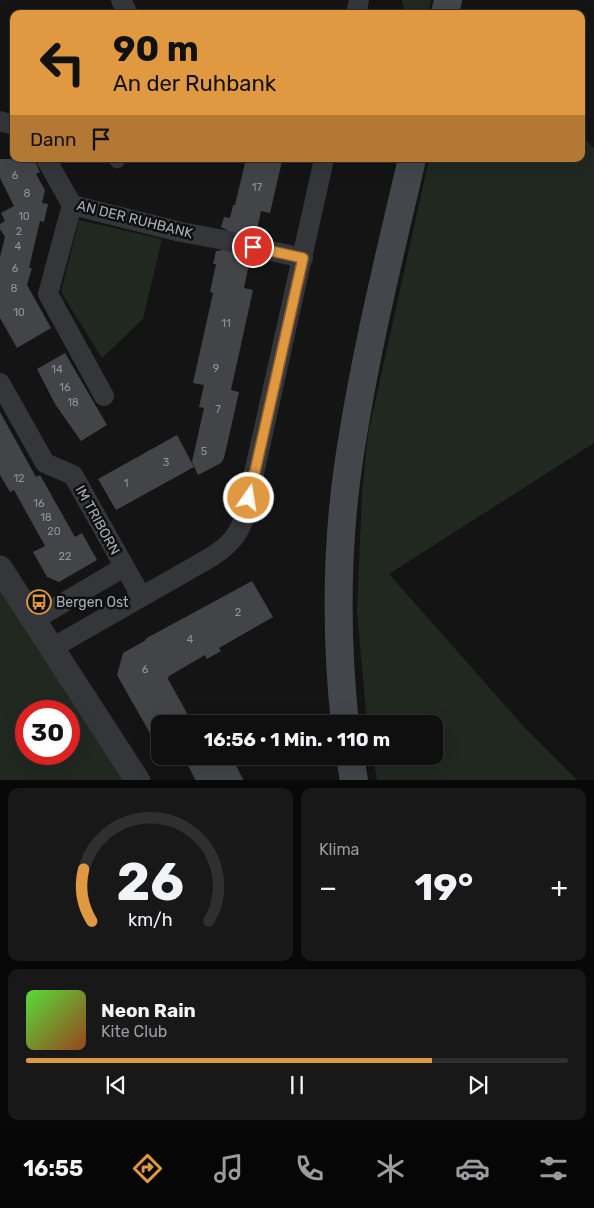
<!DOCTYPE html>
<html lang="de">
<meta charset="utf-8">
<style>
:root{--surface:#0f0f10;--page:#181819;--text:#f1f3f6;--muted:#9b9c9f;--line:#2f2f30;--accent:#e09841}
body{margin:0;font-family:Rubik,sans-serif;background:var(--page);color:var(--text);height:100vh;display:flex;flex-direction:column;font-size:19px;white-space:nowrap}
*{box-sizing:border-box;margin:0}
p{font-size:16px;color:var(--muted)}
.icon{flex:none;width:28px;height:28px;fill:none;stroke:currentColor;stroke-width:2;stroke-linecap:round;stroke-linejoin:round}
.map{position:relative;height:780px;overflow:hidden}
.side{display:flex;flex-direction:column;gap:8px;padding:8px;background:#080809;flex:1}
.side>*{flex:none}
.top-card{position:absolute;left:10px;top:10px;width:575px;height:152px;border-radius:10px;box-shadow:0 5px 20px #0002,0 0 0 1px var(--line);background:#e09841;color:#111;overflow:hidden}
.speed{position:absolute;left:15px;top:700px;display:flex;gap:10px;font-size:25px;font-weight:700;text-align:center}
.speed>*{display:grid;place-content:center;width:65px;height:65px;border-radius:50%;background:var(--surface);box-shadow:0 5px 20px #0002,0 0 0 1px var(--line);line-height:1}
.speed .limit{border:8px solid #d22;background:#fff;color:#111}
.pin{position:absolute;display:grid;place-items:center;width:42px;height:42px;color:#fff;margin:-21px;border:2px solid #fff;border-radius:50%;box-shadow:0 1px 5px #0007}
.me{position:absolute;width:55px;margin:-28px;rotate:13deg;stroke-linejoin:round;filter:drop-shadow(0 0 4px #0008)}
.turn{display:flex;align-items:center;gap:18px;height:105px;padding:0 20px;font-size:22px}
.turn .icon{width:65px;height:65px;stroke-width:2.5}
.turn b{display:block;font-size:35px;line-height:42px}
.then{display:flex;align-items:center;height:48px;padding:0 20px;background:#0003;gap:10px;font-size:19px}
.big{font-size:38px;font-weight:700;line-height:1.1}
.side .widget{flex:1;display:flex;flex-direction:column;justify-content:center;gap:8px;min-width:0;padding:0 18px;border-radius:10px;background:var(--page)}
.side .dial{align-items:center;gap:0}
.dial svg{height:130px;overflow:visible;fill:none;stroke:var(--line);stroke-width:7;stroke-linecap:round;text-anchor:middle}
.dial text{fill:var(--text);stroke:none}
.song{display:flex;align-items:center;gap:15px}
.cover{width:60px;height:60px;border-radius:8px;background:linear-gradient(135deg,hsl(110 70% 55%),hsl(20 70% 35%))}
.played{height:5px;border-radius:2px;background:linear-gradient(90deg,var(--accent) 75%,var(--line) 75%)}
.keys{display:flex;justify-content:space-around;direction:ltr}
.heat{display:flex;justify-content:space-between;align-items:center;font-size:28px;direction:ltr}
.side .tiles{flex:1;display:grid;gap:8px;grid-template-columns:1fr 1fr}
.widget:last-child{grid-column:span 2}
.trip{position:absolute;left:151px;top:715px;width:292px;height:50px;border-radius:10px;background:var(--surface);box-shadow:0 5px 20px #0002,0 0 0 1px var(--line);font-weight:700;line-height:50px;text-align:center}
.tabs{display:flex;height:80px;justify-content:space-around;align-items:center;background:#060606;color:var(--muted)}
.tabs .icon{width:35px;height:35px}
.tabs .active{color:var(--accent)}
.tabs b{font-size:22px;color:var(--text)}
.map>svg:first-child{display:block}
.green{fill:#202820;fill-rule:evenodd}
.building{fill:#434448}
.lines{fill:none;stroke-linecap:round;stroke-linejoin:round}
.minor-tunnel{stroke:#313235;stroke-width:20;stroke-dasharray:20 10;stroke-linecap:butt}
.pedestrian{stroke:#35363a;stroke-width:15}
.minor{stroke:#35363a;stroke-width:20}
.tertiary{stroke:#35363a;stroke-width:25}
.secondary{stroke:#43464a;stroke-width:28}
.route-casing{stroke:#92632a;stroke-width:12}
.route{stroke:#e09841;stroke-width:9}
.labels{text-anchor:middle;stroke-width:5;stroke-linejoin:round;paint-order:stroke}
.number-label{font-size:11px;fill:#8e9299}
.street-label{font-size:14px;fill:#a7acb4;stroke:#0f0f10}
.poi-label{font-size:14px;fill:#a7acb4;stroke:#0f0f10;text-anchor:start}
</style>
<div class="map">
<svg width="594" height="781" viewBox="0 0 594 781">
<rect width="100%" height="100%" fill="#141415"/>
<!-- green -->
<g class="green">
<path d="M 402,0 L 431,0 L 428,14 L 405,14 Z"/>
<path d="M 581,136 L 594,148 L 594,443 L 389,574 L 525,728 L 577,780 L 377,780 L 373,756 L 435,756 L 435,724 L 367,724 L 357,611 L 362,493 L 368,434 L 429,159 L 581,159 Z"/>
<path d="M 79,220 L 162,239 L 143,319 L 102,358 L 61,292 Z"/>
<path d="M 0,570 L 137,780 L 0,780 ZM 26,711 L 69,711 L 69,754 L 26,754 Z"/>
</g>
<!-- building -->
<g class="building">
<path d="M 0,159 L 34,159 L 40,172 L 36,174 L 45,190 L 42,203 L 48,204 L 44,222 L 40,221 L 29,268 L 32,268 L 27,285 L 51,328 L 17,348 L 0,318 L 0,257 L 5,237 L 0,229 L 0,224 L 5,221 L 1,213 L 14,206 L 0,178 Z"/>
<path d="M 246,159 L 280,159 L 279,161 L 282,161 L 270,213 L 261,211 L 256,235 L 245,239 L 241,245 L 245,255 L 250,259 L 244,288 L 253,290 L 231,390 L 239,392 L 224,458 L 221,463 L 198,475 L 192,462 L 204,408 L 199,407 L 204,385 L 193,383 L 213,293 L 210,292 L 216,264 L 213,264 L 216,251 L 223,250 L 228,246 L 231,241 L 227,230 L 221,227 L 224,217 L 230,218 L 233,205 L 235,205 Z"/>
<path d="M 65,353 L 107,425 L 81,441 L 55,404 L 37,369 Z"/>
<path d="M 0,412 L 36,477 L 40,475 L 75,537 L 82,533 L 97,560 L 59,582 L 47,577 L 33,552 L 45,546 L 14,490 L 10,492 L 0,475 Z"/>
<path d="M 177,435 L 194,467 L 116,510 L 98,479 Z"/>
<path d="M 252,581 L 273,617 L 219,648 L 221,651 L 207,659 L 205,655 L 169,676 L 168,679 L 193,724 L 160,724 L 160,751 L 117,675 L 123,653 L 146,640 L 145,639 Z"/>
<path d="M 183,756 L 231,756 L 244,781 L 196,781 Z"/>
</g>
<g class="lines">
<!-- minor-tunnel -->
<path class="minor-tunnel" d="M 219,239 L 253,247"/>
<!-- pedestrian -->
<path class="pedestrian" d="M 117,161 L 118,159"/>
<!-- minor -->
<g class="minor">
<path d="M 121,0 L 128,14"/>
<path d="M 356,14 L 359,0"/>
<path d="M 0,121 L 14,125"/>
<path d="M 46,159 L 72,205 L 181,232 L 219,239"/>
<path d="M 72,205 L 48,294 L 104,396"/>
<path d="M 253,247 L 303,258"/>
<path d="M 0,383 L 45,463 L 73,475 L 141,596"/>
<path d="M 34,620 L 124,567"/>
<path d="M 52,648 L 213,556 C 229,545 238,536 244,518 L 324,159"/>
</g>
<!-- tertiary -->
<path class="tertiary" d="M 0,568 L 138,781"/>
<!-- secondary -->
<g class="secondary">
<path d="M 445,14 L 448,0"/>
<path d="M 345,724 C 336,638 336,552 348,467 C 363,363 388,261 412,159"/>
<path d="M 350,756 L 354,781"/>
</g>
</g>
<g class="lines">
<!-- route casing -->
<g class="route-casing">
<path id="route" d="M 249,498 L 303,258 L 253,247"/>
</g>
<!-- route -->
<use href="#route" class="route"/>
</g>
<!-- icons -->
<defs>
<g id="bus-ring" transform="scale(1.25)"><circle r="9.5" fill="#0f0f10" stroke="#e09841" stroke-width="1.5"/><path d="M-5-6H5V4H4V6H2V4H-2V6H-4V4H-5ZM-3.5-4V0h7V-4ZM-3.5 1.2v1.5H-2V1.2ZM2 1.2v1.5H3.5V1.2Z" fill="#e09841"/></g>
</defs>
<g fill-rule="evenodd">
<use href="#bus-ring" x="39" y="602"/>
</g>
<g class="labels">
<!-- number labels -->
<g class="number-label">
<text x="15" y="179">6</text>
<text x="257" y="191">17</text>
<text x="27" y="197">8</text>
<text x="24" y="220">10</text>
<text x="19" y="235">2</text>
<text x="18" y="250">4</text>
<text x="15" y="272">6</text>
<text x="14" y="292">8</text>
<text x="19" y="316">10</text>
<text x="226" y="327">11</text>
<text x="216" y="372">9</text>
<text x="57" y="373">14</text>
<text x="65" y="391">16</text>
<text x="73" y="406">18</text>
<text x="218" y="413">7</text>
<text x="204" y="455">5</text>
<text x="166" y="466">3</text>
<text x="19" y="482">12</text>
<text x="126" y="487">1</text>
<text x="39" y="507">16</text>
<text x="46" y="521">18</text>
<text x="54" y="535">20</text>
<text x="65" y="560">22</text>
<text x="238" y="616">2</text>
<text x="190" y="643">4</text>
<text x="145" y="673">6</text>
</g>
<!-- street labels -->
<g class="street-label">
<text transform="translate(135 219) rotate(14)" y="5">AN DER RUHBANK</text>
<text transform="translate(98 520) rotate(61)" y="5">IM TRIBORN</text>
</g>
<!-- poi labels -->
<g class="poi-label">
<text x="56" y="607">Bergen Ost</text>
</g>
</g>
</svg>
<div class="speed"><div class="limit">30</div></div>
<div class="pin" style="left:253px;top:247px;background:#d93025"><svg class="icon" aria-label="arrive" viewBox="0 0 24 24"><path d="M6 21V4h12l-3 4 3 4H6"/></svg></div>
<svg class="me" style="left:249px;top:498px" viewBox="-20 -20 40 40"><circle r="17" fill="#e09841" stroke="#fff" stroke-width="3"/><path d="M0-11L8 9 0 5-8 9z" fill="#fff"/></svg>
<div class="trip">16:56 · 1 Min. · 110 m</div>
<div class="top-card">
<div class="turn"><svg class="icon" aria-label="left" viewBox="0 0 24 24"><path d="M17 20v-9H6M10 6l-5 5 5 5"/></svg><div><b>90 m</b>An der Ruhbank</div></div>
<div class="then">Dann<svg class="icon" aria-label="arrive" viewBox="0 0 24 24"><path d="M6 21V4h12l-3 4 3 4H6"/></svg></div>
</div>
</div>
<section class="side">
<div class="tiles">
<div class="widget dial"><svg viewBox="0 0 100 80">
<path d="M14 69A42 42 0 1 1 86 69"/>
<path d="M14 69A42 42 0 0 1 9 37" stroke="#e09841"/>
<text x="50" y="56" font-size="32" font-weight="700">26</text>
<text x="50" y="72" font-size="11">km/h</text>
</svg></div>
<div class="widget"><p>Klima</p>
<div class="heat"><a>−</a><b class="big">19°</b><a>+</a></div>
</div>
<div class="widget">
<div class="song"><i class="cover"></i><div><b>Neon Rain</b><p>Kite Club</p></div></div>
<div class="played"></div>
<div class="keys"><svg class="icon" aria-label="previous" viewBox="0 0 24 24"><path d="M18 5L8 12l10 7zM5 5v14"/></svg><svg class="icon" aria-label="pause" viewBox="0 0 24 24"><path d="M8 5v14M16 5v14"/></svg><svg class="icon" aria-label="next" viewBox="0 0 24 24"><path d="M6 5l10 7-10 7zM19 5v14"/></svg></div>
</div>
</div>
</section>
<nav class="tabs">
<b>16:55</b>
<svg class="icon active" aria-label="directions" viewBox="0 0 24 24"><path d="M12 3l9 9-9 9-9-9zM9 14v-3h6M13 9l2 2-2 2"/></svg>
<svg class="icon" aria-label="music" viewBox="0 0 24 24"><path d="M9 18V5l10-2v13"/><circle cx="6" cy="18" r="3"/><circle cx="16" cy="16" r="3"/></svg>
<svg class="icon" aria-label="phone" viewBox="0 0 24 24"><path d="M5 4h4l2 5-3 2q2 4 5 5l2-3 5 2v4C11 20 4 13 5 4z"/></svg>
<svg class="icon" aria-label="climate" viewBox="0 0 24 24"><path d="M12 3v18M4 7l16 10M4 17L20 7"/></svg>
<svg class="icon" aria-label="car" viewBox="0 0 24 24"><path d="M5 17H2v-5l4-1 3-4h7l3 4 3 1v5h-3M9 17h6M6 11h13"/><circle cx="7" cy="17" r="2"/><circle cx="17" cy="17" r="2"/></svg>
<svg class="icon" aria-label="filters" viewBox="0 0 24 24"><path d="M4 7h16M4 17h16"/><circle cx="9" cy="7" r="2"/><circle cx="15" cy="17" r="2"/></svg>
</nav>
